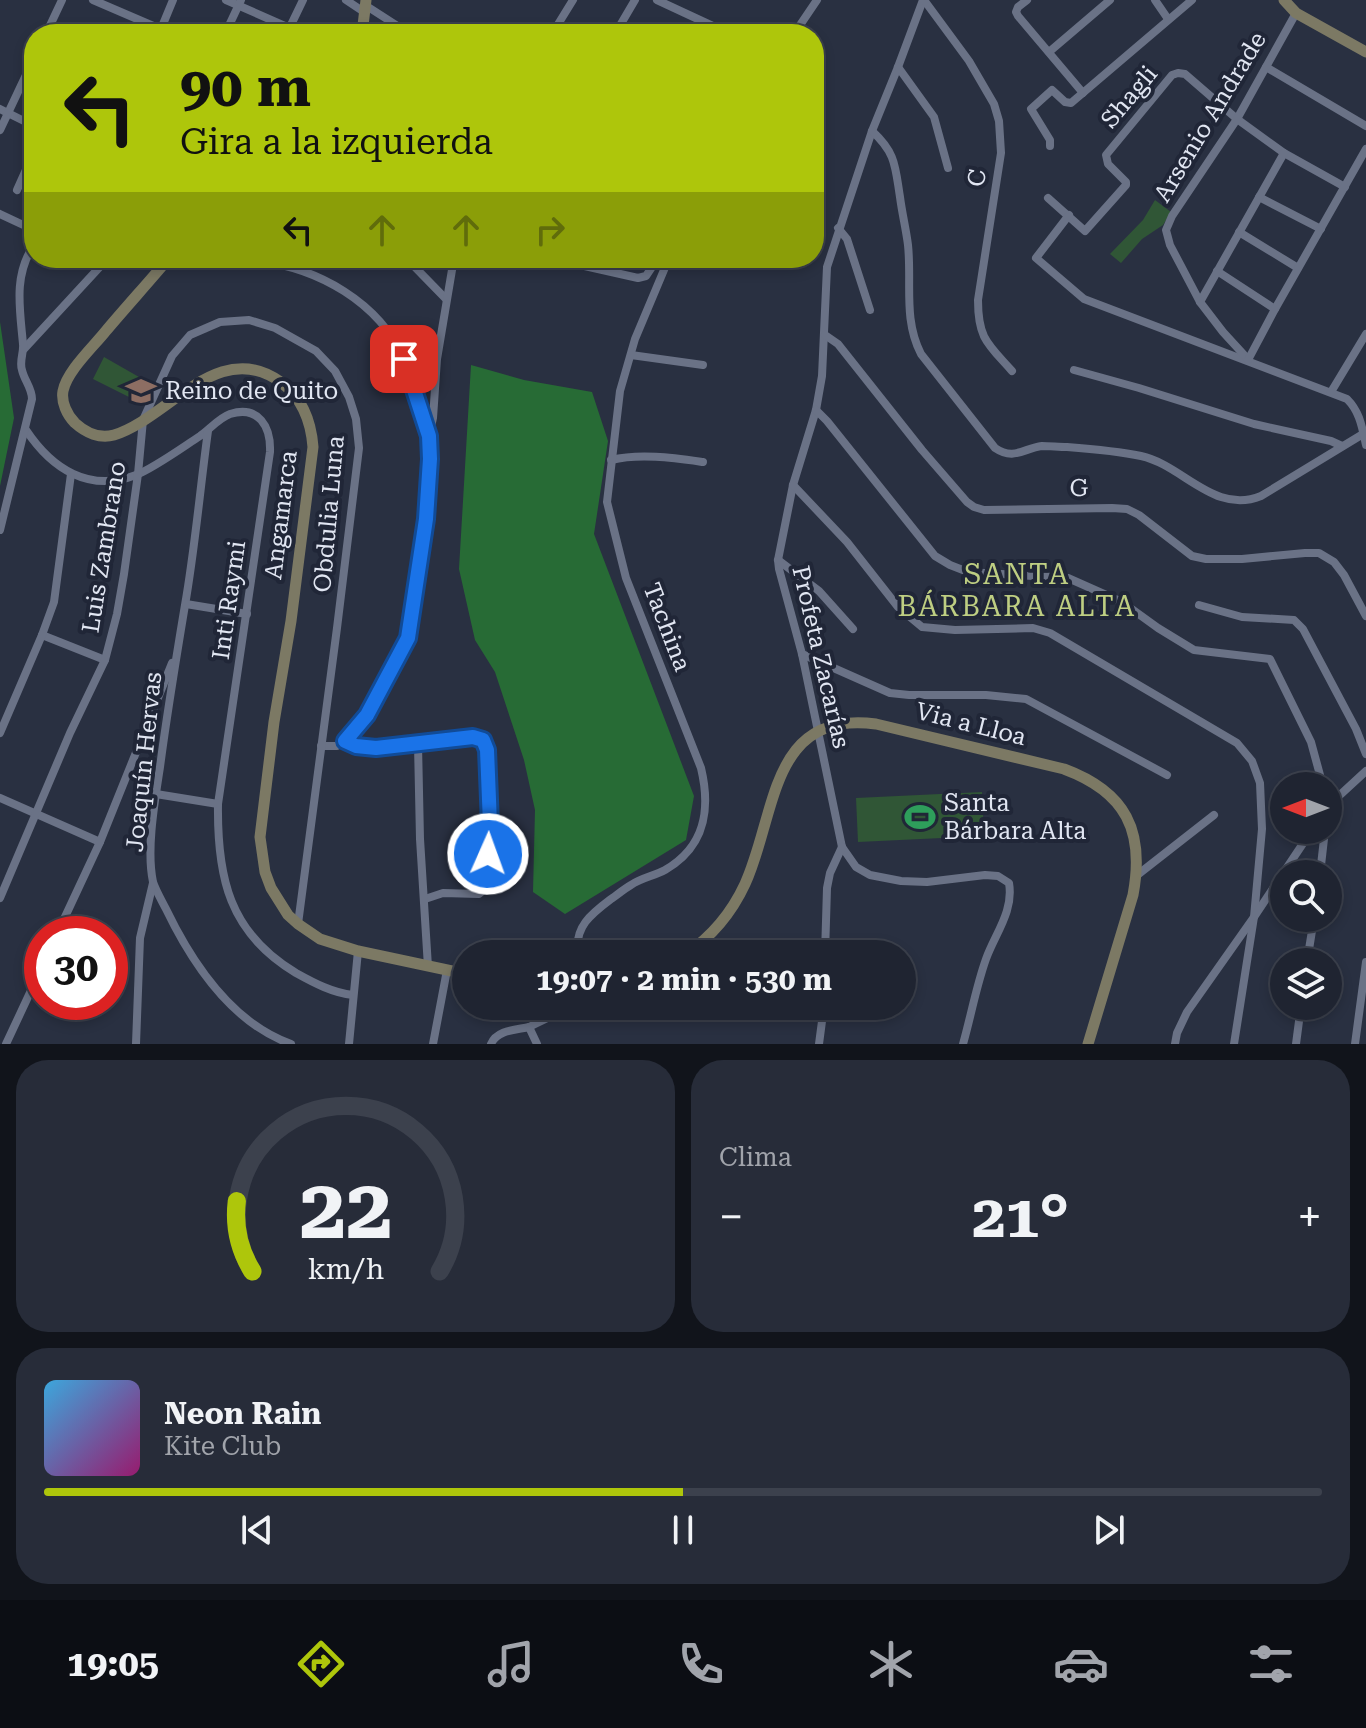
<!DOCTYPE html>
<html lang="es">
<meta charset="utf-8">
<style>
:root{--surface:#1f2431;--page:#272c39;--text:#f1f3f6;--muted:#a1a4ab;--line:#3c414d;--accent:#aec60b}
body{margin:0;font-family:"Roboto Serif",serif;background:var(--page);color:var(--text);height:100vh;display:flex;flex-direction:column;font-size:30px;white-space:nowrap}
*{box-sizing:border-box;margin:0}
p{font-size:26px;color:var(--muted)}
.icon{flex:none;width:44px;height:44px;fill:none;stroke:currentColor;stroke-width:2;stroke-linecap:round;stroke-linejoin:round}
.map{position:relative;height:1044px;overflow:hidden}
.sheet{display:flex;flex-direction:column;gap:16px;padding:16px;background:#11141b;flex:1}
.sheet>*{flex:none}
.hud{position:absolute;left:24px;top:24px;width:800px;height:244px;border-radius:32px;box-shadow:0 4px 12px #0003,0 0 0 2px var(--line);background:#aec60b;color:#111;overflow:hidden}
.needle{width:52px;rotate:270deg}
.tools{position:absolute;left:1270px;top:772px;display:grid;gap:16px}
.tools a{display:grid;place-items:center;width:72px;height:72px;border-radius:50%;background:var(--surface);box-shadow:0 4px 12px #0003,0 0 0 2px var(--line);font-size:40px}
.speed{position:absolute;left:24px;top:916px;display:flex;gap:16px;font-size:40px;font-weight:700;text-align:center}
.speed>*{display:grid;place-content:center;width:104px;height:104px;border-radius:50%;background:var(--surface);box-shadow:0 4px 12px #0003,0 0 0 2px var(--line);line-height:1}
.speed .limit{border:12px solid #d22;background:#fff;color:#111}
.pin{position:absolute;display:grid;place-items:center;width:68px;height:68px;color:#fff;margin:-34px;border-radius:16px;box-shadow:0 4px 12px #0006}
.me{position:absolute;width:88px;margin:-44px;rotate:2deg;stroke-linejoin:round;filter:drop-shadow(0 0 6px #0008)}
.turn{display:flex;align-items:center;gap:28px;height:168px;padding:0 24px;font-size:36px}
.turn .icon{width:104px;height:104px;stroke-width:2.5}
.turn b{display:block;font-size:56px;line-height:68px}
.lanes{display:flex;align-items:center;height:76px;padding:0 24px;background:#0003;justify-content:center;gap:40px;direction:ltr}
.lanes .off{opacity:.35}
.big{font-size:60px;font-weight:700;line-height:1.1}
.sheet .widget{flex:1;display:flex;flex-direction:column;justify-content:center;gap:12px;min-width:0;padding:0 28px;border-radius:32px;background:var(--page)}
.sheet .dial{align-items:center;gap:0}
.dial svg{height:208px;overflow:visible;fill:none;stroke:var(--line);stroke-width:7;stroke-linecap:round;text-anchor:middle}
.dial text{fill:var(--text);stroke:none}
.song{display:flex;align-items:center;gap:24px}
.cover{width:96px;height:96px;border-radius:12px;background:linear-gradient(135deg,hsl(200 70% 55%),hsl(320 70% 35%))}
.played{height:8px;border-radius:4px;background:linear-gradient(90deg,var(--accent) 50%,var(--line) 50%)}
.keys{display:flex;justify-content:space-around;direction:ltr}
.heat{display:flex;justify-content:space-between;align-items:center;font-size:44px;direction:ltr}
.sheet .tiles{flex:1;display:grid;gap:16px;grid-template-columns:1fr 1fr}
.widget:last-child{grid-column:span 2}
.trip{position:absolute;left:452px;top:940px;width:464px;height:80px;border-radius:40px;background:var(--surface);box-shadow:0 4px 12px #0003,0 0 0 2px var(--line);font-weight:700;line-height:80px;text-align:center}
.tab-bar{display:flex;height:128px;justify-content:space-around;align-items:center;background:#0c0e14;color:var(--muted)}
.tab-bar .icon{width:56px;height:56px}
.tab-bar .selected{color:var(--accent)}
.tab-bar b{font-size:36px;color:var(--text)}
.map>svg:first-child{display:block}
.green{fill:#305636}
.forest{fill:#276b35}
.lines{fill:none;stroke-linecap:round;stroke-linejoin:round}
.street{stroke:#6a7286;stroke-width:8}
.secondary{stroke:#7c7964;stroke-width:11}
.route-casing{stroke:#114b97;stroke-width:20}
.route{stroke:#1a73e8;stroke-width:14}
.labels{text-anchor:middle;stroke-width:8;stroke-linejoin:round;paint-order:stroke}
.street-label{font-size:24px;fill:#e1e6f2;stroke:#202637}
.poi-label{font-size:24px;fill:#e1e6f2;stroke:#202637;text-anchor:start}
.quarter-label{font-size:28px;letter-spacing:2px;fill:#bece82;stroke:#202637}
</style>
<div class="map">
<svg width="1366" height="1044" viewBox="0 0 1366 1044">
<rect width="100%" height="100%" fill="#293041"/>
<!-- green -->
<g class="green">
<path d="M 1155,200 L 1171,212 L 1163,225 L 1142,239 L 1121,263 L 1110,254 L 1143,220 Z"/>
<path d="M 104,357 L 139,377 L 131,398 L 93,379 Z"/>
<path d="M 982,792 L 984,836 L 858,842 L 856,798 Z"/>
</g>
<!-- forest -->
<g class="forest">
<path d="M 0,322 L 14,418 L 0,486 Z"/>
<path d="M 471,365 L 524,380 L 592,392 L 608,441 L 594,534 L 694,796 L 686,840 L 565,914 L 533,892 L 535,810 L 524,760 L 495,672 L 475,640 L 459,569 Z"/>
</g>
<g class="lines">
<!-- street -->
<g class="street">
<path d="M 93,0 L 172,34"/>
<path d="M 226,0 L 303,34"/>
<path d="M 346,0 L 364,12"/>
<path d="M 657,0 L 730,34"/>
<path d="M 923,0 L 898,67 L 872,131 L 827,267 L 822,376 L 816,410 L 793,485 L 778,560 L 779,569 L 802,654 L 842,847 L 856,867 L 870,875 L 901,881 L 927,882 L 985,875 L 998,876 L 1009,883 C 1014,911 995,934 986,959 C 976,987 971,1016 963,1044"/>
<path d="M 924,0 L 969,61 L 994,104 L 999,121 L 1001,153 L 978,300 C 978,339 988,344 1012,371"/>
<path d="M 1027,0 L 1018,7 L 1016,12 L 1018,16 L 1083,93"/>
<path d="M 1155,0 L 1168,19"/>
<path d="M 365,5 L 410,34"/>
<path d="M 290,27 L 303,0"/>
<path d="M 161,29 L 173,0"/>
<path d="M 46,34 L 62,0"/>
<path d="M 225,34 L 241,0"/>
<path d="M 552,34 L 573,0"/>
<path d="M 615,34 L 635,0"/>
<path d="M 794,34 L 817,0"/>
<path d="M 1049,52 L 1110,0"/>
<path d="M 898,67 L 934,117 L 948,168"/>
<path d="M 1266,67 L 1366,126"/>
<path d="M 0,109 L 34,126"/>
<path d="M 0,130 L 34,58"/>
<path d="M 872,131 C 896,153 895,166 900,197 C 902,213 906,229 908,245 C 912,283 903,319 921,354 L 995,448 C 1014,461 1024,448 1042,446 C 1050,446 1059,447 1067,447 C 1093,449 1117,451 1141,456 C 1183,465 1214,515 1261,496 L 1363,434"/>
<path d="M 1050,146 L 1050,140 L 1031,109 L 1052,90 L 1065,102 L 1071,103 L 1192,0"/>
<path d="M 17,190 L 34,152"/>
<path d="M 1259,197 L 1321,229"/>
<path d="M 1048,198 L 1085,231 L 1126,185 L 1126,182 L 1108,164 L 1106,155 L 1172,75 L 1178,73 L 1185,74 L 1237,119 L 1284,153 L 1345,187"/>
<path d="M 0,214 L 34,230"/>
<path d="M 1069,215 L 1036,258 L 1084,299 L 1347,399 C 1360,412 1362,427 1366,445"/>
<path d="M 838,228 L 847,239 L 870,310"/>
<path d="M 1239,232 L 1298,268"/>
<path d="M 198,258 L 196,260 C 216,260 238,258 258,261 C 318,268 379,302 404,359 C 415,383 421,411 429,435"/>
<path d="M 406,258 L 446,299"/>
<path d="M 549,258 L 638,278 L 646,276 L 658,258"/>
<path d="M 1217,271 L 1275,309"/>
<path d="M 1200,302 L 1284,153"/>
<path d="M 825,335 L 838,344 L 922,450 L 967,502 L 974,507 L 984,510 L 1112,508 L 1127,509 L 1139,515 L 1192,556 L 1206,559 L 1242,559 L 1305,553 L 1319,553 L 1334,562 L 1344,575 L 1366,616"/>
<path d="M 24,349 L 108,258"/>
<path d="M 631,355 L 703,365"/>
<path d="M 1245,356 L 1223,332 L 1200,302 L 1170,245 L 1166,230 L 1172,216 L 1237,119 L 1296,13"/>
<path d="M 1248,360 L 1275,309 L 1366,149"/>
<path d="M 1074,370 L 1139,388 L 1254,424 L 1331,441 L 1342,446"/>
<path d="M 1331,392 L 1366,334"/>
<path d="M 816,410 L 827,421 L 935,556 L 950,565 L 968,572 L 1068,578 L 1122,602 L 1158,628 L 1194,650 L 1270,659 L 1311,742 L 1323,786"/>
<path d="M 26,430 C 52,469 89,493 136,475 C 154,468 183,447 200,436 C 210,429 219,418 230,414 C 259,405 271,427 270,452 L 218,804 C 217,877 229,933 296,973 C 314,983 333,993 353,995"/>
<path d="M 208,431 C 200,489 195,548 185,605 C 176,659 167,713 160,767 C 155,800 146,849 153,882 C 156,891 162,901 166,909 C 192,963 232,1023 291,1044"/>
<path d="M 611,460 C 640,453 674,458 703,462"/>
<path d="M 793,485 L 847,542 L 898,607 L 922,627 L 955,630 L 1033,628 L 1050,633 L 1237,743 L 1252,761 L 1260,783 L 1262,829 L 1254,917 L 1234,1044"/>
<path d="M 0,530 L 32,399 C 32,388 24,380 22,370 C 19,361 24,353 23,344 C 20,310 13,275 34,245"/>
<path d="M 778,560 L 819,591 L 853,629"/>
<path d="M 186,604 L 247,614"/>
<path d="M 1199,605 L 1242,617 L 1294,620 L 1303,629 L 1356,729 L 1366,754"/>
<path d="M 42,635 L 105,660"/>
<path d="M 802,654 L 890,693 L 909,695 L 986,695 L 1026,699 L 1167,775"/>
<path d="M 0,733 L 42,635 L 54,602 L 71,474"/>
<path d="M 345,741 L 356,746 L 376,748 L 473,737 L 483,740 L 486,745 L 490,824 L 485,889 L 479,894 L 443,893 L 425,899"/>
<path d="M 418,744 L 420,839 L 428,967"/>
<path d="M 321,746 L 337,746 L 354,732 L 367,715 L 408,638 L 426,519 L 430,459 L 429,436 L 433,418 L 437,359 L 454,258"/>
<path d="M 156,794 L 218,804"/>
<path d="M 0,798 L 100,842"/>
<path d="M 1328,806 L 1366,771"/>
<path d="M 1320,874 L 1325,830"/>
<path d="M 1136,876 L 1214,815"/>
<path d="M 0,898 L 70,733 L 105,660 L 117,614 L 124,574 L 138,474 L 143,420 L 172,356 L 190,335 L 220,322 L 249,320 L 275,328 L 316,351 L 335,371 L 349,397 L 356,419 L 359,448 L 337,628 L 298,924"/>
<path d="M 57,934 L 100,842 L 172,663"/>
<path d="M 578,954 C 574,927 591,914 611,899 C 617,895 624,889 631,885 C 641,878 654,876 665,870 C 705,847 711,810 701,768 L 626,578 L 607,502 L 620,391 L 635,339 L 669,258"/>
<path d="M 825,954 L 827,888 L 830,873 L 842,847"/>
<path d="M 1307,962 L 1314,918"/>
<path d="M 529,1027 L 572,1006"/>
<path d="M 6,1044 L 42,967"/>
<path d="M 136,1044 L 140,938 L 153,883"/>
<path d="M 349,1044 L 358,951"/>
<path d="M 433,1044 L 447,970"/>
<path d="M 491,1044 C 497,1030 515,1030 529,1027 L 537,1044"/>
<path d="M 819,1044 L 824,1006"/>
<path d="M 1175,1044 L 1177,1033 L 1187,1012 L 1254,917 L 1312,830"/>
<path d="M 1296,1044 L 1301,1006"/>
<path d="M 1355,1044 L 1366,962"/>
</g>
<!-- secondary -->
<g class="secondary">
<path d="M 1284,0 L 1296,13 L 1366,52"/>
<path d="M 362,34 L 366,0"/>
<path d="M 169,258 C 148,283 126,307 105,332 C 93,347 67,371 63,391 C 61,402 67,415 75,423 C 86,433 100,439 114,435 C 169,418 219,336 282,383 C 303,399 311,421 313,447 L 291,621 L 274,722 L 260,837 L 265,872 L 271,888 L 288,915 L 298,924 L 320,939 L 358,951 L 466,974"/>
<path d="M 686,954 C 711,937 732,912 745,884 C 777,814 769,710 876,724 L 1064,769 C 1126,792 1145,831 1133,895 L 1088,1044"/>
</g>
</g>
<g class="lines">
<!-- route casing -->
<g class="route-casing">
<path id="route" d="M 404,359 L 429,436 L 430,459 L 426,519 L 408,638 L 367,715 L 345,741 L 356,746 L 376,748 L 473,737 L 483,740 L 487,750 L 490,824 L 488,854"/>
</g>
<!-- route -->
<use href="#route" class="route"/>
</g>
<!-- icons -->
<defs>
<g id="school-bare" transform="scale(2.4)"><path d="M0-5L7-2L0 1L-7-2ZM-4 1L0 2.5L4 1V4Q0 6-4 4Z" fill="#8d6e63" stroke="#202637" stroke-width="2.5" paint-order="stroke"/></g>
<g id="stadium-bare" transform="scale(2.4)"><path d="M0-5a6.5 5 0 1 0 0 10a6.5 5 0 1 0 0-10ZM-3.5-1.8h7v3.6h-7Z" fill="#2e9e5b" stroke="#202637" stroke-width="2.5" paint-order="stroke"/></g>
</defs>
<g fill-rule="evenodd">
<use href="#school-bare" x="141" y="391"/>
<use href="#stadium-bare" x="920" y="817"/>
</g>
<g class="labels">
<!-- street labels -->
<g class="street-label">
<text transform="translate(1129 97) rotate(-50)" y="8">Shagli</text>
<text transform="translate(1210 117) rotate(-59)" y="8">Arsenio Andrade</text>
<text transform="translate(977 178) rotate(-81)" y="8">C</text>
<text transform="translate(1079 488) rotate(-1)" y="8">G</text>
<text transform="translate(329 514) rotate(-85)" y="8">Obdulia Luna</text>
<text transform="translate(281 515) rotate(-83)" y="8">Angamarca</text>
<text transform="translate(104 547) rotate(-81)" y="8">Luis Zambrano</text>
<text transform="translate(229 600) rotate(-82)" y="8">Inti Raymi</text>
<text transform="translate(667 627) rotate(69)" y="8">Tachina</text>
<text transform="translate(821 657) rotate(77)" y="8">Profeta Zacarías</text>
<text transform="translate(971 724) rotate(14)" y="8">Via a Lloa</text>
<text transform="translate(144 762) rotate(-84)" y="8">Joaquín Hervas</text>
</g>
<!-- poi labels -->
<g class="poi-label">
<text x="165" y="399">Reino de Quito</text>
<text x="944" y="811">Santa<tspan x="944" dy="28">Bárbara Alta</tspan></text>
</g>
<!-- quarter labels -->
<g class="quarter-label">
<text x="1017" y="584">SANTA<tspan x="1017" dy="32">BÁRBARA ALTA</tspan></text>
</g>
</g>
</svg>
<div class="tools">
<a><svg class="needle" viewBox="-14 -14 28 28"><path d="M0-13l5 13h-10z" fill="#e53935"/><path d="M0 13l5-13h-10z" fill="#a1a4ab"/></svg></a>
<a><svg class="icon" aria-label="search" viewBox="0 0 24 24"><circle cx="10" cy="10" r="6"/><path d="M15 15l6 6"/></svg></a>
<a><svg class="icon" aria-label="layers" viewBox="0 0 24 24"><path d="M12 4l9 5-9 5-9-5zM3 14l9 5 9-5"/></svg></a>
</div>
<div class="speed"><div class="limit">30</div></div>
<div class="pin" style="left:404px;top:359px;background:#d93025"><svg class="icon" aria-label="arrive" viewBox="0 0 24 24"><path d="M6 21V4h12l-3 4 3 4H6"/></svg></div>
<svg class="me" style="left:488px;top:854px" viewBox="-20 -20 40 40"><circle r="17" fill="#1a73e8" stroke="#fff" stroke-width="3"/><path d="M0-11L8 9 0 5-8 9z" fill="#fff"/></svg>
<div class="trip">19:07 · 2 min · 530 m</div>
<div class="hud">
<div class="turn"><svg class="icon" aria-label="left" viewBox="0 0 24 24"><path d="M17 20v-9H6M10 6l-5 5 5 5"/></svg><div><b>90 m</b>Gira a la izquierda</div></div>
<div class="lanes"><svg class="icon" aria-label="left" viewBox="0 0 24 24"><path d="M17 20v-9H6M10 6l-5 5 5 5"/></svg><svg class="icon off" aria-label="ahead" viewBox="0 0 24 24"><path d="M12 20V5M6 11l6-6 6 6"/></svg><svg class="icon off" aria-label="ahead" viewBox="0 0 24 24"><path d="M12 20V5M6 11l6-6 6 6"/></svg><svg class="icon off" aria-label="right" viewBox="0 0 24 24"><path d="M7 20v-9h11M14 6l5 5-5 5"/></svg></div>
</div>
</div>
<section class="sheet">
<div class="tiles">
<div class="widget dial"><svg viewBox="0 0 100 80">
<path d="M14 69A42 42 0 1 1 86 69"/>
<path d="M14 69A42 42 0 0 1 8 42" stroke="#aec60b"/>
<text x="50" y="56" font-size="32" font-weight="700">22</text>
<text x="50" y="72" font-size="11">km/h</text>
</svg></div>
<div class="widget"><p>Clima</p>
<div class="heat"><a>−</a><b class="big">21°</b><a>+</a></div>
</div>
<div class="widget">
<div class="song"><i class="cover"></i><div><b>Neon Rain</b><p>Kite Club</p></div></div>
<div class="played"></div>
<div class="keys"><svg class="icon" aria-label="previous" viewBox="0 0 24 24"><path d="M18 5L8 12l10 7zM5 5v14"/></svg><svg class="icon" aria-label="pause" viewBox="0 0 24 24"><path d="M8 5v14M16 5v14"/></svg><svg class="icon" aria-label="next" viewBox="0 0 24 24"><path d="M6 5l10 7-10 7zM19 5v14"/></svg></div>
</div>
</div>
</section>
<nav class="tab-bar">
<b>19:05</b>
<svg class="icon selected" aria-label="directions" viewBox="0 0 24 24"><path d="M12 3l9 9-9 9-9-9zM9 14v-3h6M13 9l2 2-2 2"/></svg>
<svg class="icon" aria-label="music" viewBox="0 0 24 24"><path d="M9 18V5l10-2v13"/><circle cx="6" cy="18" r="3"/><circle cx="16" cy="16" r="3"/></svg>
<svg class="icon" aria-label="phone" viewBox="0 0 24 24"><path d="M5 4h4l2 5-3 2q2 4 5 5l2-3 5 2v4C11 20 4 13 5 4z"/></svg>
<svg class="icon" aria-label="climate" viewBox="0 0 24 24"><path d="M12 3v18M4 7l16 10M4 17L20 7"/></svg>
<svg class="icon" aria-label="car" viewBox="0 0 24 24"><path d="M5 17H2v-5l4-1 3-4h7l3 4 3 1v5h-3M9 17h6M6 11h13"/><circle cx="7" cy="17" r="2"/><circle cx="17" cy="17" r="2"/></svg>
<svg class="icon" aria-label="filters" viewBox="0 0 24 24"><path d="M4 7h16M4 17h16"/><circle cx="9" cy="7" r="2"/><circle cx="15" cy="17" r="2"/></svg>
</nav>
